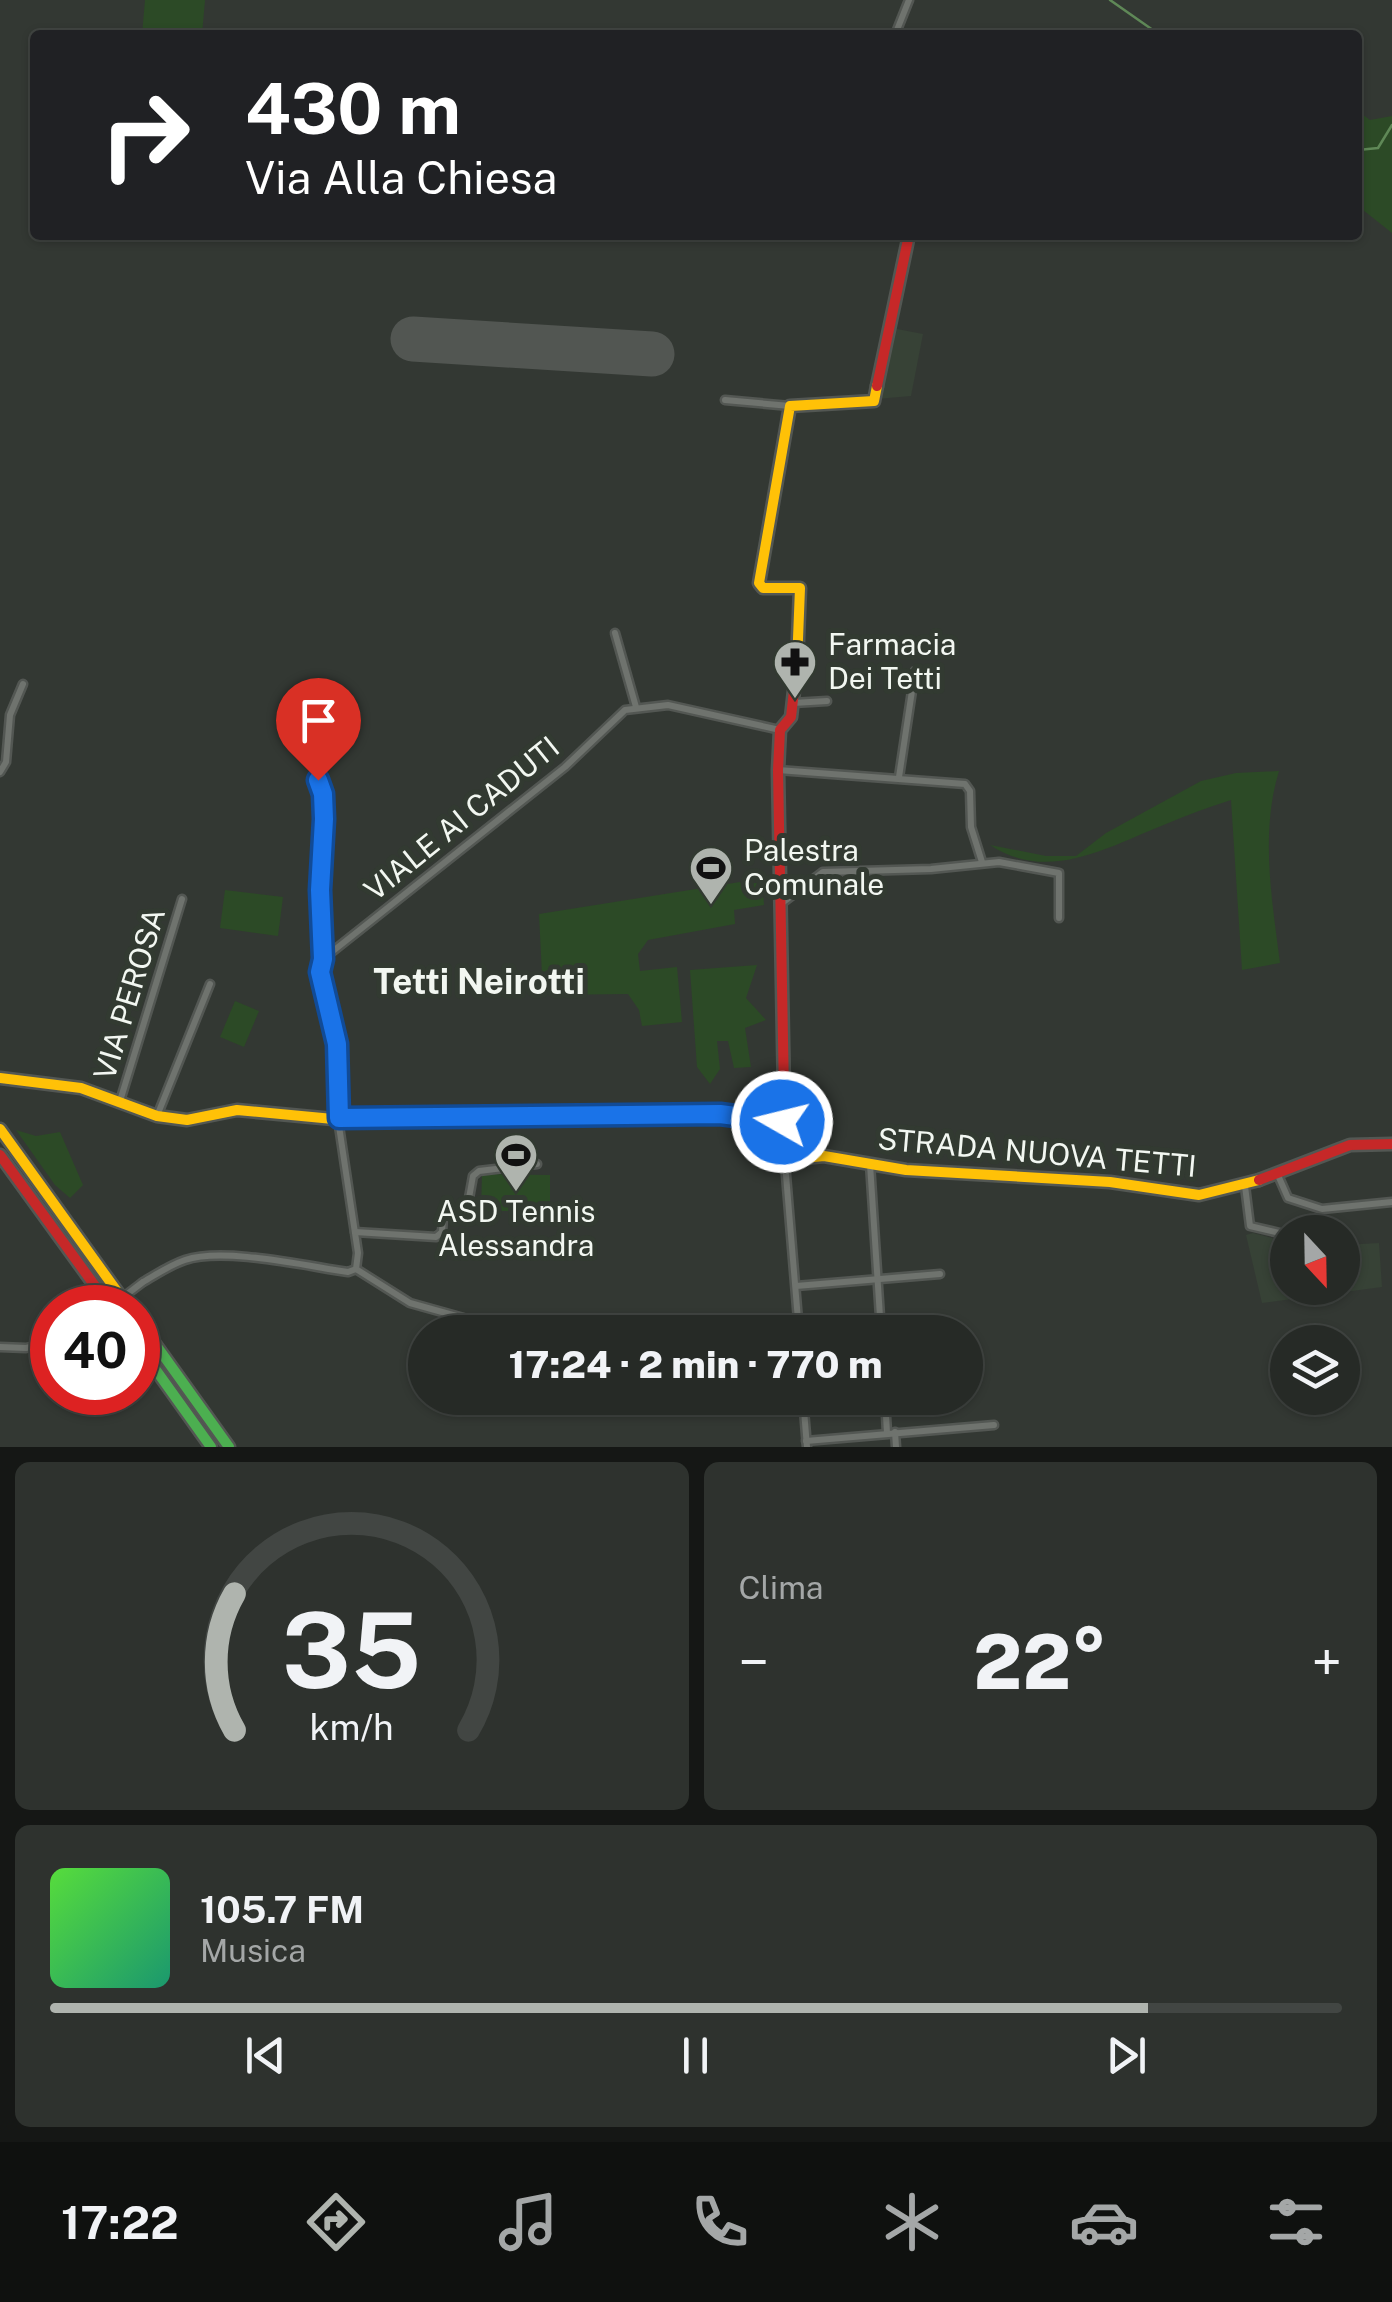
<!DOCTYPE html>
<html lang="it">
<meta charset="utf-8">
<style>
:root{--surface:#262a26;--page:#2e322e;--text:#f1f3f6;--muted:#a4a7a7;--line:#424643;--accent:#afb4ae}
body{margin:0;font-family:"Public Sans",sans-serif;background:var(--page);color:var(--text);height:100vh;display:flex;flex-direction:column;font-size:38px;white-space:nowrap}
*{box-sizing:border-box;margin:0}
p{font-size:32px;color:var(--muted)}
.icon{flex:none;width:55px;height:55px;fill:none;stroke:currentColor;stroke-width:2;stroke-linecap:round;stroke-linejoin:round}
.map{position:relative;height:1447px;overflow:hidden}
.details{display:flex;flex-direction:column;gap:15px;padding:15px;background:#151715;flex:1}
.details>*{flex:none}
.top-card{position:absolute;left:30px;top:30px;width:1332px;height:210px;border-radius:10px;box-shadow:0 2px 8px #0004,0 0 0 2px var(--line);background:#202124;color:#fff;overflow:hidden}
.needle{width:65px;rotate:158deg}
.tools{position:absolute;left:1270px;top:1215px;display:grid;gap:20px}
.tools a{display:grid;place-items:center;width:90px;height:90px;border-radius:50%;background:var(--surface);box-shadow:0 2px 8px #0004,0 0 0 2px var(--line);font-size:50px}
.speed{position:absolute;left:30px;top:1285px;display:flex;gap:20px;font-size:50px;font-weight:700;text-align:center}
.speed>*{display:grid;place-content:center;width:130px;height:130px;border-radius:50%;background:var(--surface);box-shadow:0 2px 8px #0004,0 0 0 2px var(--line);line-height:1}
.speed .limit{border:15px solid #d22;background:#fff;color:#111}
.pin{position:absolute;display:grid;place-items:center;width:85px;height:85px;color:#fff;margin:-102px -42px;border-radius:50% 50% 50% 0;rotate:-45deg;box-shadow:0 0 10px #0007}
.pin .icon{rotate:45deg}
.me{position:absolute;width:110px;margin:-55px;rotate:278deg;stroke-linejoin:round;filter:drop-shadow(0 0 8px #0008)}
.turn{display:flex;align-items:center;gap:35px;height:210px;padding:0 50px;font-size:45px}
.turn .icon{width:130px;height:130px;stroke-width:2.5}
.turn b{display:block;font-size:70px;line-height:85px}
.big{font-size:75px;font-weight:800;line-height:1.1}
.details .tile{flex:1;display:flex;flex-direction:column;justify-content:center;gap:15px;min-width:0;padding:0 35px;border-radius:15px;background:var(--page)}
.details .dial{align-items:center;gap:0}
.dial svg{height:260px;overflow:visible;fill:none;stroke:var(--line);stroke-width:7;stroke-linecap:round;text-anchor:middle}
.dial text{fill:var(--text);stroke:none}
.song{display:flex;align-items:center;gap:30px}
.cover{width:120px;height:120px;border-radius:15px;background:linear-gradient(135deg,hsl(110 70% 55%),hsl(160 70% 35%))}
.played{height:10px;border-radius:5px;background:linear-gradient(90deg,var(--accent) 85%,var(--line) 85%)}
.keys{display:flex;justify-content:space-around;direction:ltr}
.heat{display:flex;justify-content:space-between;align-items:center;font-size:55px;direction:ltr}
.details .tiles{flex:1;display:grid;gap:15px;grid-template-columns:1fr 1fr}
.tile:last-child{grid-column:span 2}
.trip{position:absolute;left:408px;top:1315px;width:575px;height:100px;border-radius:50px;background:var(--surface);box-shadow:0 2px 8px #0004,0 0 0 2px var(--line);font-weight:800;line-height:100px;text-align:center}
.dock{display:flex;height:160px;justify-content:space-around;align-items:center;background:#0f110f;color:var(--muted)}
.dock .icon{width:70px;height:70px}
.dock .selected{color:var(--accent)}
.dock b{font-size:45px;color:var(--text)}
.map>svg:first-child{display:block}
.built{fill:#374236}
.green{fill:#2c4a26}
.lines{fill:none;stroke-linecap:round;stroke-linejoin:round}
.stream{stroke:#5f8857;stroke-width:2.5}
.runway{stroke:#525652;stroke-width:45}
.street-casing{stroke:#535753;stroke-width:11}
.fast-casing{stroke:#535753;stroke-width:15}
.slow-casing{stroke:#535753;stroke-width:15}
.jam-casing{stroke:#535753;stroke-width:15}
.street{stroke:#6f736e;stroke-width:6}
.fast{stroke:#4caf50;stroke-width:10}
.slow{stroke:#ffc107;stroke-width:10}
.jam{stroke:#c62828;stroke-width:10}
.street-bridge-casing{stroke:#535753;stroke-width:11;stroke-linecap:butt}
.street-bridge{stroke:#6f736e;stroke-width:6}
.route-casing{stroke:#114b97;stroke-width:25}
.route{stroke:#1a73e8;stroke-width:18}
.labels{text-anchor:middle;stroke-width:10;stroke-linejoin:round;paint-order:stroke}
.poi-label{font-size:30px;fill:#f2f7f1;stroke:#323a31;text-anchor:start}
.street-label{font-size:30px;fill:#f2f7f1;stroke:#323a31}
.quarter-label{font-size:35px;font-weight:bold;fill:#f2f7f1;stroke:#323a31}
</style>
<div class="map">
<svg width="1392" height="1447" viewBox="0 0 1392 1447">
<rect width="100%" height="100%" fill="#333833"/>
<!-- built -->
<g class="built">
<path d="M 892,328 L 923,334 L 911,396 L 877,399 Z"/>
<path d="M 1253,1233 L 1287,1242 L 1288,1288 L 1342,1288 L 1343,1245 L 1379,1243 L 1382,1287 L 1262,1303 L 1246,1235 Z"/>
</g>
<!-- green -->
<g class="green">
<path d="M 145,0 L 205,0 L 202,35 L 142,35 Z"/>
<path d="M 1358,111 L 1370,120 L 1392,116 L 1392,233 L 1358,206 Z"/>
<path d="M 1279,771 C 1260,833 1272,900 1280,963 L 1242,970 L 1231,800 C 1209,807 1187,815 1166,824 C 1110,846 1049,884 990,845 L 1046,856 L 1076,856 L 1106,833 L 1201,781 L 1236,773 Z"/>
<path d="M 740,882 L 742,885 L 762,882 L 764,905 L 734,910 L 735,924 L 648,940 L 638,954 L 640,971 L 677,967 L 682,1022 L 642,1026 L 639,1010 L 628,994 L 543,995 L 539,914 Z"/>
<path d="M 225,890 L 283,897 L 278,936 L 220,928 Z"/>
<path d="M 757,965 L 746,998 L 766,1020 L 745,1028 L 751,1067 L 734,1068 L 728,1041 L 717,1041 L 720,1069 L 710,1084 L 697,1067 L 690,970 Z"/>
<path d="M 235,1001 L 259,1011 L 244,1047 L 220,1037 Z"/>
<path d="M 16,1130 L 36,1136 L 60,1132 L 83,1185 L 70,1198 L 55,1185 Z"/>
<path d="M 482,1174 L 550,1175 L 550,1211 L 481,1211 Z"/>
</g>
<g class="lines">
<!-- stream -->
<g class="stream">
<path d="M 1110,0 L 1160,35"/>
<path d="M 1358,150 L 1378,148 L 1392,125"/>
</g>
<!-- runway -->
<path class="runway" d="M 413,339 L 652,354"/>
<!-- street casing -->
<g class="street-casing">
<g id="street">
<path d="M 895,35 L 909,0"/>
<path d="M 725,400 L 790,406"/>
<path d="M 615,633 L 636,707"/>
<path d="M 793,703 L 827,701"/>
<path d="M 778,770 L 965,784 L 970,791 L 971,827 L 982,862"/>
<path d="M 0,772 L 6,762 L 10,715 L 23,684"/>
<path d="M 899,777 L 915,671"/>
<path d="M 318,780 L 323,794 L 324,819 L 320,891 L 323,959 L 320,972 L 337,1043 L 339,1126 L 358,1253 L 356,1269"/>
<path d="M 782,903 L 823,872 L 931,869 L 999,862 L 1059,873 L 1059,918"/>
<path d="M 323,959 L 565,767 L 625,710 L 668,705 L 780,730"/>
<path d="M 120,1101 L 182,899"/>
<path d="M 157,1116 L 210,984"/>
<path d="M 787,1159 L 796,1163 L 804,1158 L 805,1145 L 799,1139 L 788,1142 L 784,1151 L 799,1332"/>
<path d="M 870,1164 L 881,1332"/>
<path d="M 1277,1173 L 1288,1198 L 1322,1209 L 1392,1202"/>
<path d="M 1245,1186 L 1250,1226 L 1288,1235"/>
<path d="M 355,1232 L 436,1237 L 442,1232 L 443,1217 L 450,1211 L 467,1209 L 473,1176 L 479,1171 L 537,1164"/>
<path d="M 356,1269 L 410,1303 L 485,1324 L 503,1332"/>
<path d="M 143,1282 C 157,1274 170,1265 185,1260 C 224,1247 306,1266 348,1272 L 356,1269"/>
<path d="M 796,1286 L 940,1274"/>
<path d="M 852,1332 L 947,1326"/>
<path d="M 0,1347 L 26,1348 L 52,1342"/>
<path d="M 803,1398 L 807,1447"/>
<path d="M 885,1398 L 887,1433"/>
<path d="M 895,1432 L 896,1447"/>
<path d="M 806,1441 L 994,1425"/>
</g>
</g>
<!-- fast casing -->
<g class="fast-casing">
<g id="fast">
<path d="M 595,1116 L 720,1114 L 782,1122"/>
<path d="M 138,1320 L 229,1447"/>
<path d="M 138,1345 L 211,1447"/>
</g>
</g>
<!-- slow casing -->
<g class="slow-casing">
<g id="slow">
<path d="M 797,664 L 800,588 L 763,588 L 759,583 L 790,406 L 874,401 L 877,386"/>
<path d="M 0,1078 L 81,1088 L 157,1116 L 187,1120 L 237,1110 L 333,1119 L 595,1116"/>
<path d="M 0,1129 L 129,1308"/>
<path d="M 804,1158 L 824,1156 L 906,1170 L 1110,1182 L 1199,1195 L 1259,1180"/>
</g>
</g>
<!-- jam casing -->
<g class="jam-casing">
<g id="jam">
<path d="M 877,386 L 909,235"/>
<path d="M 785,1147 L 778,770 L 780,730 L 791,717 L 797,664"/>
<path d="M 0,1155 L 111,1308"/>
<path d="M 1259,1180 L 1350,1145 L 1392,1144"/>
</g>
</g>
<!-- street -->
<use href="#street" class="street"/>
<!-- fast -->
<use href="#fast" class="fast"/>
<!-- slow -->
<use href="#slow" class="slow"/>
<!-- jam -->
<use href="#jam" class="jam"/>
<!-- street-bridge casing -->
<g class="street-bridge-casing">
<path id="street-bridge" d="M 109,1308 L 143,1282"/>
</g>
<!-- street-bridge -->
<use href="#street-bridge" class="street-bridge"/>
</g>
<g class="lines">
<!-- route casing -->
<g class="route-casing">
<path id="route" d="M 318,780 L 323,794 L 324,819 L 320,890 L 323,959 L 320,972 L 337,1044 L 339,1118 L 720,1114 L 782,1122"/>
</g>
<!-- route -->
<use href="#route" class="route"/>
</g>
<!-- icons -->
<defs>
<g id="pharmacy-pin" transform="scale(2.25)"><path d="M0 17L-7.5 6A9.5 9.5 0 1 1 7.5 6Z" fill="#afb4ae" stroke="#323a31"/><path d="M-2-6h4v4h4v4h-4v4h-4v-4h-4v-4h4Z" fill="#111"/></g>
<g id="stadium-pin" transform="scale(2.25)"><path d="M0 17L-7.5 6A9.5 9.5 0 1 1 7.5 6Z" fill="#afb4ae" stroke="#323a31"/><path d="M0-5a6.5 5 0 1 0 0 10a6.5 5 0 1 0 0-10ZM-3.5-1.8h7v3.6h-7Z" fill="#111"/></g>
</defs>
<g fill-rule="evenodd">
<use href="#pharmacy-pin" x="795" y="662"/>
<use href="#stadium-pin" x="711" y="868"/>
<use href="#stadium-pin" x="516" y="1155"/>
</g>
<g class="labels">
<!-- poi labels -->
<g class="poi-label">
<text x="828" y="655">Farmacia<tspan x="828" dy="34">Dei Tetti</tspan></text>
<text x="744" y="861">Palestra<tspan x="744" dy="34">Comunale</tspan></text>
<text x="516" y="1222" text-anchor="middle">ASD Tennis<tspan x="516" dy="34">Alessandra</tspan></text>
</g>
<!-- street labels -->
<g class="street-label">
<text transform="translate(462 819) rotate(-39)" y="10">VIALE AI CADUTI</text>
<text transform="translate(130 994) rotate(-73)" y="10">VIA PEROSA</text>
<text transform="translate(1037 1153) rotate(5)" y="10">STRADA NUOVA TETTI</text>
</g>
<!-- quarter labels -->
<g class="quarter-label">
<text x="479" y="994">Tetti Neirotti</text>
</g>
</g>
</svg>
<div class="tools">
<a><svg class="needle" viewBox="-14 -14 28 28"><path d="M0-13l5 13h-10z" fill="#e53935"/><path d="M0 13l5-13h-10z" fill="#a4a7a7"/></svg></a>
<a><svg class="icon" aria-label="layers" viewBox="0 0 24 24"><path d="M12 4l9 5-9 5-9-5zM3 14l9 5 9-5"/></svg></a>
</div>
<div class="speed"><div class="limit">40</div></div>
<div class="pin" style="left:318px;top:780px;background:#d93025"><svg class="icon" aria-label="arrive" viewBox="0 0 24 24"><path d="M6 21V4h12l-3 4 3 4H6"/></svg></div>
<svg class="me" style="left:782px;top:1122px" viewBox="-20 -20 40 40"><circle r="17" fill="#1a73e8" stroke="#fff" stroke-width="3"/><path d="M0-11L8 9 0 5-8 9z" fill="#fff"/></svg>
<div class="trip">17:24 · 2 min · 770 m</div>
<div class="top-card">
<div class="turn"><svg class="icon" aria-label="right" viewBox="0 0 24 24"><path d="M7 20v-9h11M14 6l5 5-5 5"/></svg><div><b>430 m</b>Via Alla Chiesa</div></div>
</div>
</div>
<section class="details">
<div class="tiles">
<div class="tile dial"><svg viewBox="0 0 100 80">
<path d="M14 69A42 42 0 1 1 86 69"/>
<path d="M14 69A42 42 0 0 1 14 27" stroke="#afb4ae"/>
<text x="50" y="56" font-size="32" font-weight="700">35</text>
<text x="50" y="72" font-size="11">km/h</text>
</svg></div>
<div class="tile"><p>Clima</p>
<div class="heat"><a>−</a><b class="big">22°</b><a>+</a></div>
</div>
<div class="tile">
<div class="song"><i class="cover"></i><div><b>105.7 FM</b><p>Musica</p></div></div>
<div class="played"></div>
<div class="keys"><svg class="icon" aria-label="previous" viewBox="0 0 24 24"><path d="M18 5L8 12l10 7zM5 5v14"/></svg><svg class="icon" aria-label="pause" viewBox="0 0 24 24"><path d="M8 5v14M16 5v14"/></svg><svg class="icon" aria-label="next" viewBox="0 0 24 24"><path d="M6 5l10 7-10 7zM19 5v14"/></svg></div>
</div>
</div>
</section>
<nav class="dock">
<b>17:22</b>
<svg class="icon selected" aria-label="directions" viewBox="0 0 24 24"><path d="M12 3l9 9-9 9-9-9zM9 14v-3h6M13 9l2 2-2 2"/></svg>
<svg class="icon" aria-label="music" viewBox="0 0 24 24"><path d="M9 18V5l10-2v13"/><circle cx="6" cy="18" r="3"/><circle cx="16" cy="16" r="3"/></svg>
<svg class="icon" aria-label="phone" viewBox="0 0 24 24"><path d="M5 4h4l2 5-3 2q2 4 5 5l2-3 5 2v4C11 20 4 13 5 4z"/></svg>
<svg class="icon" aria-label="climate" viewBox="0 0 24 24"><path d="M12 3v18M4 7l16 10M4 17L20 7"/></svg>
<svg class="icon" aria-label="car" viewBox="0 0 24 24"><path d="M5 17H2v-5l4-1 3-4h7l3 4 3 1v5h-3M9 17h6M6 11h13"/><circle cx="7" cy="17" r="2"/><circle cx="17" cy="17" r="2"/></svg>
<svg class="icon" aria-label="filters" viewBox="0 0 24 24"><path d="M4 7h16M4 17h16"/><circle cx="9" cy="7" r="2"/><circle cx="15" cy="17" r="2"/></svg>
</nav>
